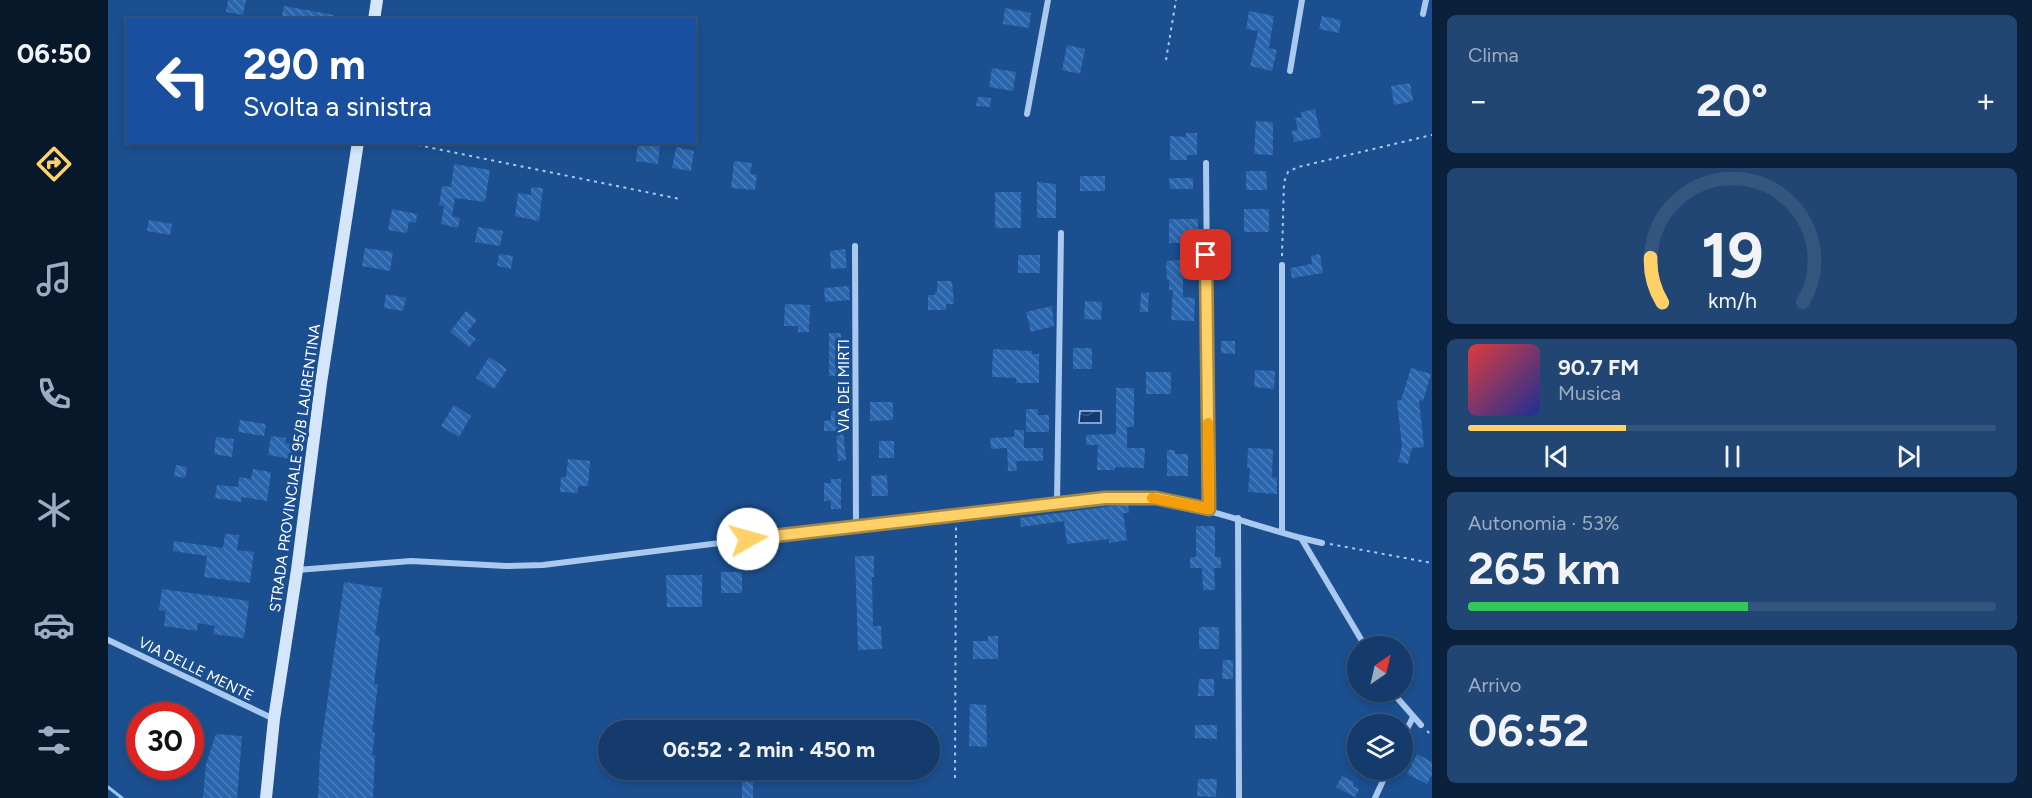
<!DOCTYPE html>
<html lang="it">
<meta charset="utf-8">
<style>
:root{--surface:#143b6b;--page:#214673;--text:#f1f3f6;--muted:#9dadc1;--line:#33557e;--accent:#ffd166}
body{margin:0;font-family:Figtree,sans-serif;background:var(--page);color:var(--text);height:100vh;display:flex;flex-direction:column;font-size:22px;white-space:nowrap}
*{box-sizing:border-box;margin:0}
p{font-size:20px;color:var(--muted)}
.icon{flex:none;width:33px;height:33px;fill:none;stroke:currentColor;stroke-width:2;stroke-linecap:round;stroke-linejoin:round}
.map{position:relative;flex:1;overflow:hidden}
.sheet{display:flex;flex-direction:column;gap:15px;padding:15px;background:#0b203b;width:600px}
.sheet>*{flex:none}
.banner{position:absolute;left:18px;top:18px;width:570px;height:126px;border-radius:0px;box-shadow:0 3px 9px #0003,0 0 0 2px var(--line);background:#1a4fa0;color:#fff;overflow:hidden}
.needle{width:39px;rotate:34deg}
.controls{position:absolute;left:1239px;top:636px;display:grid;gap:12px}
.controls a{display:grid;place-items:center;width:66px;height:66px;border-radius:50%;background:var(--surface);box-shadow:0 3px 9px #0003,0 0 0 2px var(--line);font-size:30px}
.speed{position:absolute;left:18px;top:702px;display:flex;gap:12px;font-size:30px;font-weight:700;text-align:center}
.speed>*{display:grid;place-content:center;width:78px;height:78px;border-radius:50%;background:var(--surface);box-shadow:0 3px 9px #0003,0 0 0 2px var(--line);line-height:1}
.speed .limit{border:9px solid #d22;background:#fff;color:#111}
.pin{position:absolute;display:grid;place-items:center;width:51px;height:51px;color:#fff;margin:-26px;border-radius:12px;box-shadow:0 3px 9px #0006}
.me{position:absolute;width:66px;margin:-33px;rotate:83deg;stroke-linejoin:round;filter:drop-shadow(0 0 4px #0008)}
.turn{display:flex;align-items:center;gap:21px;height:126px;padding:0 18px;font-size:27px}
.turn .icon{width:78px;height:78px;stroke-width:2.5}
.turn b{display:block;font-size:42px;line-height:51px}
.big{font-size:45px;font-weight:700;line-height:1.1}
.sheet .widget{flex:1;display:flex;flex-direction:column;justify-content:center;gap:9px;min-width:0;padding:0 21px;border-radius:9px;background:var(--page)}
.sheet .dial{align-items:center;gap:0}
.dial svg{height:156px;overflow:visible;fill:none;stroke:var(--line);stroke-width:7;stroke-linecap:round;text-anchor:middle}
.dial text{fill:var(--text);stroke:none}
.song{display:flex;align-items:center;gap:18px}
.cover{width:72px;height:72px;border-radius:9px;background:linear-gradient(135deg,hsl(0 70% 55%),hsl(230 70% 35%))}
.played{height:6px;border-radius:3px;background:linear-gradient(90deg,var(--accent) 30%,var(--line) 30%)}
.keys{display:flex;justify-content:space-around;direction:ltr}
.heat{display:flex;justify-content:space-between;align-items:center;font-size:33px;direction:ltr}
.charge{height:9px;border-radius:4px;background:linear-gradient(90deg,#34c759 53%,var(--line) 0)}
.trip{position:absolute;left:490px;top:720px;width:342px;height:60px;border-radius:30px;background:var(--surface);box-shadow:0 3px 9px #0003,0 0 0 2px var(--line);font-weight:700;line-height:60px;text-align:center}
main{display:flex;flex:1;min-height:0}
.tabs{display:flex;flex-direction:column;width:108px;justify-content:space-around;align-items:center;background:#08182b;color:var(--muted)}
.tabs .icon{width:42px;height:42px}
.tabs .on{color:var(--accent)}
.tabs b{font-size:27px;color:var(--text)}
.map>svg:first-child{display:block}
.water{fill:url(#water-waves);stroke:#9cc4f0;stroke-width:1.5}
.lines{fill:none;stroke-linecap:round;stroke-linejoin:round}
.stream{stroke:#9cc4f0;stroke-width:3}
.building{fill:url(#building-back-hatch)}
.path{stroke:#a9c9ee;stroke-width:2;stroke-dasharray:3 4.5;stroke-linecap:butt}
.street{stroke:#a9c9ee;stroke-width:6}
.secondary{stroke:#d6e6fa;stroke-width:12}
.route-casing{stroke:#a68842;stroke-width:15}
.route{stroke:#ffd166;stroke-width:10}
.slow{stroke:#f59e0b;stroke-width:10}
.labels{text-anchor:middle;stroke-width:6;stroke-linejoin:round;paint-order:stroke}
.street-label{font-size:15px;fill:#fff;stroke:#1b4f8f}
</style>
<main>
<nav class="tabs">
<b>06:50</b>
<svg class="icon on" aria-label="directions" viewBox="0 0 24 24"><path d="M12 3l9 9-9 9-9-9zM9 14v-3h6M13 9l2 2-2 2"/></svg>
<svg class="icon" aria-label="music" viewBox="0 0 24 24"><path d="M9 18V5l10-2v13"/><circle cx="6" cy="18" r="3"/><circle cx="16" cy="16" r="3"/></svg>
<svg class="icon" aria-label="phone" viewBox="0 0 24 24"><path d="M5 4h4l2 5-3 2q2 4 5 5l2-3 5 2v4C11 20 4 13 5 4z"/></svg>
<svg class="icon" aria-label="climate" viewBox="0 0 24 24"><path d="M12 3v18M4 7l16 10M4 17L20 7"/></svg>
<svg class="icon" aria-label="car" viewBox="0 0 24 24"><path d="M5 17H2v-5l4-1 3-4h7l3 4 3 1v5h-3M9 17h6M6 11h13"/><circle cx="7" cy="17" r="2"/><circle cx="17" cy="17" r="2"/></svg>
<svg class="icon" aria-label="filters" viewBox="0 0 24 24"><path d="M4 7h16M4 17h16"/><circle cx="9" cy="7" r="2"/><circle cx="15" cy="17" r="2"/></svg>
</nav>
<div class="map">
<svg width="1324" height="798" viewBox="0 0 1324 798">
<defs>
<pattern id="water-waves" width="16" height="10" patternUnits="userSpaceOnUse" patternTransform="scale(1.5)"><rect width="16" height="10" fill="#123a6d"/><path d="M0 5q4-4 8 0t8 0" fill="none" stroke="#365883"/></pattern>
<pattern id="building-back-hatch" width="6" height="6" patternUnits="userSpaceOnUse" patternTransform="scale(1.5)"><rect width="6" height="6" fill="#2a66ad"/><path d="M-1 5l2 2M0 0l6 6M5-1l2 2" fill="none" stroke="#4a7db9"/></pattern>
</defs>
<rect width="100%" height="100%" fill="#1b4f8f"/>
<!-- water -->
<path class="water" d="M 972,411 L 993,411 L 993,423 L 971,423 Z"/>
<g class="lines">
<!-- stream -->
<path class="stream" d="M 0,787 L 14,798"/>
</g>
<!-- building -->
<g class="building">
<path d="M 120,0 L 138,0 L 135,15 L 118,12 Z"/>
<path d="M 176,6 L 226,15 L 226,20 L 173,20 Z"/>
<path d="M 897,8 L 923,13 L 921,28 L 895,24 Z"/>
<path d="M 1141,11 L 1166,16 L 1161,48 L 1169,50 L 1164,71 L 1142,66 L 1150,31 L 1138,29 Z"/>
<path d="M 1214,16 L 1233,20 L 1231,33 L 1211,29 Z"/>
<path d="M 959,45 L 977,49 L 972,74 L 954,70 Z"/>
<path d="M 884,68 L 908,72 L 905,91 L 881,87 Z"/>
<path d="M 1302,83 L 1305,101 L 1286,105 L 1283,86 Z"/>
<path d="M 870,97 L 883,98 L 882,107 L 868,106 Z"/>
<path d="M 1207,109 L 1213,137 L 1186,142 L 1184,131 L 1190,130 L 1187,118 L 1194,117 L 1193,112 Z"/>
<path d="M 1148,121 L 1165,122 L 1165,155 L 1146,154 Z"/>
<path d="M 1078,133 L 1089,133 L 1089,155 L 1079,155 L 1079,160 L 1062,160 L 1062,136 L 1078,137 Z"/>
<path d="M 538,142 L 552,144 L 550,164 L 528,161 L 530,144 L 537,145 Z"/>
<path d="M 568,147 L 586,151 L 583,171 L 564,168 Z"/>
<path d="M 626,161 L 644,163 L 642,174 L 649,175 L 647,190 L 623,188 Z"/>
<path d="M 346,164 L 382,170 L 377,202 L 347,198 L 344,216 L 352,218 L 350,228 L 333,224 L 336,206 L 331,205 L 334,186 L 343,187 Z"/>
<path d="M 1138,171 L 1158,171 L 1159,190 L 1138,190 Z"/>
<rect x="972" y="176" width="25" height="15"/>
<path d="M 1061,178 L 1085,178 L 1085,189 L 1062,189 Z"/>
<path d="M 929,182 L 948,184 L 948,218 L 929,218 Z"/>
<path d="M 423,187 L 435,188 L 431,221 L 407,216 L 410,193 L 423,195 Z"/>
<rect x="887" y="192" width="26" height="36"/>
<path d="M 284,209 L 309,214 L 308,223 L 301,221 L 299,233 L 280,230 Z"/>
<rect x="1136" y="209" width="25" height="23"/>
<rect x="1061" y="219" width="29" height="24"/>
<path d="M 41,220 L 64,224 L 62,235 L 39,231 Z"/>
<path d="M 370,227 L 395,231 L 392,246 L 367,242 Z"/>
<path d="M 257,248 L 285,252 L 282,271 L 254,266 Z"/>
<path d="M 737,249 L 739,268 L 723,269 L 722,251 Z"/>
<path d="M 391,254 L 405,256 L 403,269 L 389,266 Z"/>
<path d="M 1212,254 L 1215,273 L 1184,278 L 1182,268 L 1204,264 L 1203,256 Z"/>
<rect x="910" y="255" width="22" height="18"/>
<path d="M 1074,260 L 1074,268 L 1080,268 L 1080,279 L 1075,279 L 1075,297 L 1087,298 L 1086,321 L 1063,320 L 1065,290 L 1061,290 L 1061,279 L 1059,280 L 1058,261 Z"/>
<path d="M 829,281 L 844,281 L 846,304 L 838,304 L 838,310 L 820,310 L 820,295 L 827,295 L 827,292 L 829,292 Z"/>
<path d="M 741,286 L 742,300 L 717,302 L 716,288 Z"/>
<path d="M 1033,292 L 1041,293 L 1040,312 L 1032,312 Z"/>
<path d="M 278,294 L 298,298 L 295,311 L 276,308 Z"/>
<path d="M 977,301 L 994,302 L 993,320 L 976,319 Z"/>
<path d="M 677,304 L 702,305 L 701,332 L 690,332 L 690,326 L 676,326 Z"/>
<path d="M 944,306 L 946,326 L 923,332 L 918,312 Z"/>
<path d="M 358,311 L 369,320 L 359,332 L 368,339 L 361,347 L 342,332 Z"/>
<path d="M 721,333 L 733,333 L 733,342 L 738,343 L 738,376 L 721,376 Z"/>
<path d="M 1113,341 L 1127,341 L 1127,354 L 1113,353 Z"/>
<rect x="965" y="348" width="19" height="21"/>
<path d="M 885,349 L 924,351 L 924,354 L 931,354 L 931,383 L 908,383 L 908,378 L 884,377 Z"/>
<path d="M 381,357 L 399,369 L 386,389 L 368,378 Z"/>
<path d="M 1303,368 L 1323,374 L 1315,401 L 1311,400 L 1316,447 L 1304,448 L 1300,464 L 1290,462 L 1294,446 L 1289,401 L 1293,400 Z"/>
<path d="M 1147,370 L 1167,371 L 1166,389 L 1146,387 Z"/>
<rect x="1038" y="372" width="25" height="22"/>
<path d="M 1008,388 L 1026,388 L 1026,427 L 1019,427 L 1019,448 L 1037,448 L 1036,468 L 1007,467 L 1007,470 L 989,470 L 990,445 L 978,445 L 978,435 L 1008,434 Z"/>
<path d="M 762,402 L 785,402 L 785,420 L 762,421 Z"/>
<path d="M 346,405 L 363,416 L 351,437 L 333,426 Z"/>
<path d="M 918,409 L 930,409 L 930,415 L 941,415 L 941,432 L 918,432 Z"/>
<path d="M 723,411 L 736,411 L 735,431 L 738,460 L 730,461 L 728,431 L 716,431 L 716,421 L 723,420 Z"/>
<path d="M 132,420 L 158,424 L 156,436 L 130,432 Z"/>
<path d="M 906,430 L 916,430 L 916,448 L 935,448 L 935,461 L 908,461 L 909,471 L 900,471 L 899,448 L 883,449 L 882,438 L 906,437 Z"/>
<path d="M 163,436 L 178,438 L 177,443 L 186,444 L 183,459 L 160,455 Z"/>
<path d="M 108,437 L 126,439 L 124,457 L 106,454 Z"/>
<rect x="771" y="441" width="15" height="17"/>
<path d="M 1140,448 L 1165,449 L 1164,477 L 1169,478 L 1169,494 L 1140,492 L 1142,468 L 1139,468 Z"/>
<path d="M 1059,450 L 1067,450 L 1067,454 L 1080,454 L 1080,476 L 1059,476 Z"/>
<path d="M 460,459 L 482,461 L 480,486 L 470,486 L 470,493 L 452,492 L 453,477 L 458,477 Z"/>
<path d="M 68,465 L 79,467 L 77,478 L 66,476 Z"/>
<path d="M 145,469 L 163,472 L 159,501 L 134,497 L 133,502 L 107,498 L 109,485 L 130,487 L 131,477 L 143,479 Z"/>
<path d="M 779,475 L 780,496 L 764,496 L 763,476 Z"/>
<path d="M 723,479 L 733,479 L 733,509 L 723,509 L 723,501 L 716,501 L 716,483 L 723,483 Z"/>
<path d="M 1020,504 L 1021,513 L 1015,513 L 1019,540 L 1001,543 L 1001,539 L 959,544 L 956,521 L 913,527 L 912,518 Z"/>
<path d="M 1088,526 L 1107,526 L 1107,557 L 1113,557 L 1113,568 L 1106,568 L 1107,590 L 1095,590 L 1094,568 L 1082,568 L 1082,557 L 1088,557 Z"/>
<path d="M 117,534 L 131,535 L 129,550 L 146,552 L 142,583 L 96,577 L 99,556 L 65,551 L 66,541 L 115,548 Z"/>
<path d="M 747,556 L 766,556 L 766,577 L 764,577 L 765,626 L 773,626 L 774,649 L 750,650 Z"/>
<rect x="613" y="572" width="21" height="21"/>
<path d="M 558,575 L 594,575 L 594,607 L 559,607 Z"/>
<path d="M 236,582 L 274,588 L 267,635 L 272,636 L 266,684 L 270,684 L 264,732 L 267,733 L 264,755 L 267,755 L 265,798 L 210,798 L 212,753 Z"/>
<path d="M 54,589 L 141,601 L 136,638 L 105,634 L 107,626 L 90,623 L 89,631 L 56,626 L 58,611 L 51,610 Z"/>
<rect x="1091" y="627" width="20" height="22"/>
<path d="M 880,636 L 890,636 L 890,659 L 865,659 L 865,641 L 880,641 Z"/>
<path d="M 1115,660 L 1125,660 L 1125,679 L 1114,679 Z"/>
<path d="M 1091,679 L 1106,679 L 1106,696 L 1090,696 Z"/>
<path d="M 862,704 L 878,705 L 879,747 L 861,746 Z"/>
<path d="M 1087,725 L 1109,725 L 1109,739 L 1087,738 Z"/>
<path d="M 108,734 L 134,736 L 129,798 L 95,798 L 98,764 Z"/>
<path d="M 1309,754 L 1324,762 L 1324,775 L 1319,784 L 1299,774 Z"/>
<rect x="634" y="770" width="11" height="28"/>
<path d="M 1234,776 L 1246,782 L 1245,786 L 1251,789 L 1247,797 L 1228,787 Z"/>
<path d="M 1090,779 L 1109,779 L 1108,797 L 1089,796 Z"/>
</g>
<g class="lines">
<!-- path -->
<g class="path">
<path d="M 1058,60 L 1068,0"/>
<path d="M 295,142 L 572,199"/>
<path d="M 1174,256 L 1176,182 L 1180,172 L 1190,167 L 1324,135"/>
<path d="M 1222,544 L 1324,563"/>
<path d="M 1319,731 L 1324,735"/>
<path d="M 847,778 L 848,524"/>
</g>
<!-- street -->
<g class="street">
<path d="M 1315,14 L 1318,0"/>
<path d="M 1182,71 L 1194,0"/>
<path d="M 919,114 L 940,0"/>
<path d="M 1098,163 L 1101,509"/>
<path d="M 747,246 L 748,526"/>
<path d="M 1174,265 L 1174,532"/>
<path d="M 949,503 L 953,233"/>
<path d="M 1130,518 L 1131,798"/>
<path d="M 1193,538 L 1214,543"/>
<path d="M 189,570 L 303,561 L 398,566 L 435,565 L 684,534 L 991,498 C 1063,492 1125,520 1193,538 L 1257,646"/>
<path d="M 0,640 L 166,719"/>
<path d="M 1284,692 L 1313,725"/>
<path d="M 1294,739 L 1305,717"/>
<path d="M 1267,798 L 1280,770"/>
</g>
<!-- secondary -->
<g class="secondary">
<path d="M 266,20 L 269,0"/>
<path d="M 158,798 L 166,719 L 189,570 L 213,383 L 250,142"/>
</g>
</g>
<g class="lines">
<!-- route casing -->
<g class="route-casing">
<path id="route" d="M 640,539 L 997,498 L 1048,498 L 1101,509 L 1098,255"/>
</g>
<!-- route -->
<use href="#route" class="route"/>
<!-- slow -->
<path class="slow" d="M 1044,498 L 1101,509 L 1100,423"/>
</g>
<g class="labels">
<!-- street labels -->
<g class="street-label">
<text transform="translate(736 386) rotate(-90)" y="5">VIA DEI MIRTI</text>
<text transform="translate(187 468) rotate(-82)" y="5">STRADA PROVINCIALE 95/B LAURENTINA</text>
<text transform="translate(88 669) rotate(26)" y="5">VIA DELLE MENTE</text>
</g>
</g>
</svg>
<div class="controls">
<a><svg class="needle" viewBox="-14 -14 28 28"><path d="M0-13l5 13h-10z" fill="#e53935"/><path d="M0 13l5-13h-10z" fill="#9dadc1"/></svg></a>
<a><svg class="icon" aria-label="layers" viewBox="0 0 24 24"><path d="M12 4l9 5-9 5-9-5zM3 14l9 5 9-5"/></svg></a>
</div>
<div class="speed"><div class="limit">30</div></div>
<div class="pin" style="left:1098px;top:255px;background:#d93025"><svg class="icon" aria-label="arrive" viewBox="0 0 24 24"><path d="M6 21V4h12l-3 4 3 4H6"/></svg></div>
<svg class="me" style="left:640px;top:539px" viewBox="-20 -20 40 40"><circle r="19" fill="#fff"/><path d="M0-13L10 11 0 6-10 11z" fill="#ffd166"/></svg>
<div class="trip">06:52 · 2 min · 450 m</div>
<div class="banner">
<div class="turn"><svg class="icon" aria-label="left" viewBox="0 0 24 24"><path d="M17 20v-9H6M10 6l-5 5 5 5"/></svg><div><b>290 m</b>Svolta a sinistra</div></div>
</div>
</div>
<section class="sheet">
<div class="widget"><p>Clima</p>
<div class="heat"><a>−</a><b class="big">20°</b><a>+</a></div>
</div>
<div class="widget dial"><svg viewBox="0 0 100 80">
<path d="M14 69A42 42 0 1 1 86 69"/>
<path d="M14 69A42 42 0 0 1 8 46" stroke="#ffd166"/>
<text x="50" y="56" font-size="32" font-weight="700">19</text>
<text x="50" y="72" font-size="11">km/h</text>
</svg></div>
<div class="widget">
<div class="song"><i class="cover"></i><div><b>90.7 FM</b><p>Musica</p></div></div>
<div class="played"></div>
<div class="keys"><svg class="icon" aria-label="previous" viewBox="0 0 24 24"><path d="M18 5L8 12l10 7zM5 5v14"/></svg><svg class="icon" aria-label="pause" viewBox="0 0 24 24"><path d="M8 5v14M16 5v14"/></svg><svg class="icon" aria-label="next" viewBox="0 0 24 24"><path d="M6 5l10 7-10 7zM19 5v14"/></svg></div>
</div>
<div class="widget"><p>Autonomia · 53%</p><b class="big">265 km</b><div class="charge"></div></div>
<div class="widget"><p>Arrivo</p><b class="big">06:52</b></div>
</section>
</main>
